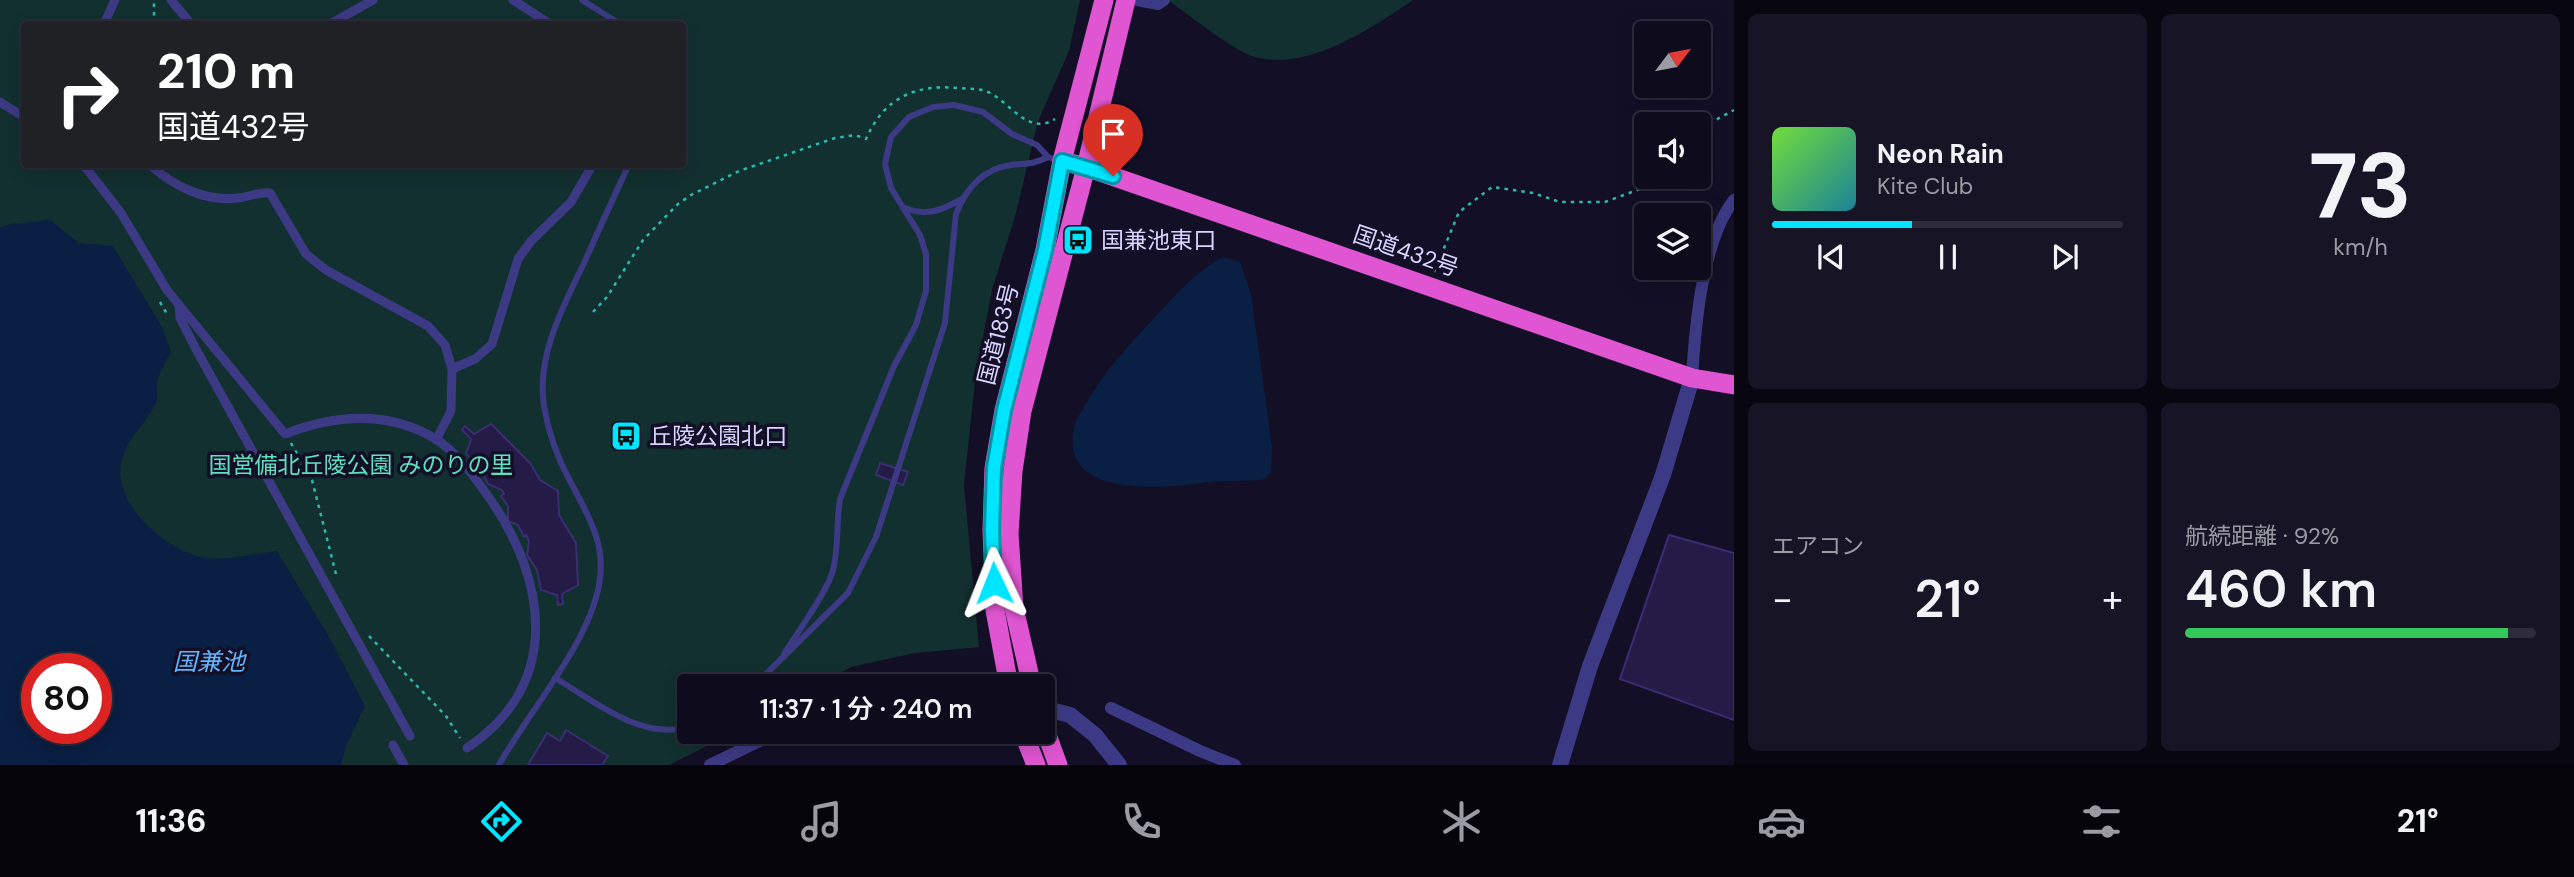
<!DOCTYPE html>
<html lang="ja">
<meta charset="utf-8">
<style>
:root{--surface:#0e0b1c;--page:#171425;--text:#f1f3f6;--muted:#9b9ba3;--line:#2e2b3b;--accent:#00e5ff}
body{margin:0;font-family:"DM Sans","Noto Sans JP",sans-serif;background:var(--page);color:var(--text);height:100vh;display:flex;flex-direction:column;font-size:26px;white-space:nowrap}
*{box-sizing:border-box;margin:0}
p{font-size:23px;color:var(--muted)}
.icon{flex:none;width:38px;height:38px;fill:none;stroke:currentColor;stroke-width:2;stroke-linecap:round;stroke-linejoin:round}
.map{position:relative;flex:1;overflow:hidden}
.details{display:flex;flex-direction:column;gap:14px;padding:14px;background:#08060f;width:840px}
.details>*{flex:none}
.banner{position:absolute;left:21px;top:21px;width:665px;height:147px;border-radius:7px;box-shadow:0 4px 18px #0003,0 0 0 2px var(--line);background:#202124;color:#fff;overflow:hidden}
.needle{width:46px;rotate:58deg}
.controls{position:absolute;left:1634px;top:21px;display:grid;gap:14px}
.controls a{display:grid;place-items:center;width:77px;height:77px;border-radius:7px;background:var(--surface);box-shadow:0 4px 18px #0003,0 0 0 2px var(--line);font-size:35px}
.speed{position:absolute;left:21px;top:653px;display:flex;gap:14px;font-size:35px;font-weight:700;text-align:center}
.speed>*{display:grid;place-content:center;width:91px;height:91px;border-radius:50%;background:var(--surface);box-shadow:0 4px 18px #0003,0 0 0 2px var(--line);line-height:1}
.speed .limit{border:10px solid #d22;background:#fff;color:#111}
.pin{position:absolute;display:grid;place-items:center;width:60px;height:60px;color:#fff;margin:-72px -30px;border-radius:50% 50% 50% 0;rotate:-45deg;box-shadow:0 0 7px #0007}
.pin .icon{rotate:45deg}
.me{position:absolute;width:77px;margin:-38px;rotate:358deg;stroke-linejoin:round;filter:drop-shadow(0 0 5px #0008)}
.turn{display:flex;align-items:center;gap:24px;height:147px;padding:0 21px;font-size:32px}
.turn .icon{width:91px;height:91px;stroke-width:2.5}
.turn b{display:block;font-size:49px;line-height:60px}
.big{font-size:52px;font-weight:600;line-height:1.1}
.details .tile{flex:1;display:flex;flex-direction:column;justify-content:center;gap:10px;min-width:0;padding:0 24px;border-radius:10px;background:var(--page)}
.details .dial{align-items:center;gap:0}
.dial b{font-size:91px;line-height:1}
.song{display:flex;align-items:center;gap:21px}
.cover{width:84px;height:84px;border-radius:10px;background:linear-gradient(135deg,hsl(100 70% 55%),hsl(190 70% 35%))}
.played{height:7px;border-radius:4px;background:linear-gradient(90deg,var(--accent) 40%,var(--line) 40%)}
.keys{display:flex;justify-content:space-around;direction:ltr}
.heat{display:flex;justify-content:space-between;align-items:center;font-size:38px;direction:ltr}
.charge{height:10px;border-radius:5px;background:linear-gradient(90deg,#34c759 92%,var(--line) 0)}
.details .tiles{flex:1;display:grid;gap:14px;grid-template-columns:repeat(2,1fr)}
.trip{position:absolute;left:677px;top:674px;width:378px;height:70px;border-radius:7px;background:var(--surface);box-shadow:0 4px 18px #0003,0 0 0 2px var(--line);font-weight:600;line-height:70px;text-align:center}
.tab-bar{display:flex;height:112px;justify-content:space-around;align-items:center;background:#06040b;color:var(--muted)}
.tab-bar .icon{width:49px;height:49px}
.tab-bar .on{color:var(--accent)}
.tab-bar b{font-size:32px;color:var(--text)}
main{display:flex;flex:1;min-height:0}
.map>svg:first-child{display:block}
.green{fill:#12302f;fill-rule:evenodd}
.water{fill:#0a1f44;fill-rule:evenodd}
.building{fill:#241b47;stroke:#3b2d73;stroke-width:2}
.lines{fill:none;stroke-linecap:round;stroke-linejoin:round}
.path{stroke:#2fb8b0;stroke-width:2.5;stroke-dasharray:3.5 5;stroke-linecap:butt}
.service{stroke:#3d3a85;stroke-width:6}
.pedestrian{stroke:#3d3a85;stroke-width:9}
.minor{stroke:#3d3a85;stroke-width:12}
.tertiary{stroke:#3d3a85;stroke-width:16}
.trunk{stroke:#e055d1;stroke-width:19}
.route-casing{stroke:#0095a6;stroke-width:18}
.route{stroke:#00e5ff;stroke-width:12}
.labels{text-anchor:middle;stroke-width:7;stroke-linejoin:round;paint-order:stroke}
.poi-label{font-size:23px;fill:#d9d4ff;stroke:#130f26;text-anchor:start}
.street-label{font-size:23px;fill:#d9d4ff;stroke:#130f26}
.park-label{font-size:23px;fill:#5fe0c0;stroke:#130f26}
.water-label{font-size:24px;font-style:italic;fill:#62b6ff;stroke:#130f26}
</style>
<main>
<div class="map">
<svg width="1734" height="765" viewBox="0 0 1734 765">
<rect width="100%" height="100%" fill="#130f26"/>
<!-- green -->
<g class="green">
<path d="M 0,0 L 1080,0 L 1069,51 L 1038,121 L 1016,213 L 992,290 L 976,373 L 964,485 L 979,647 L 915,653 L 851,667 L 816,686 L 690,686 L 690,732 L 735,732 L 669,765 L 0,765 ZM 24,24 L 682,24 L 682,164 L 24,164 ZM 37,668 L 96,668 L 96,728 L 37,728 Z"/>
<path d="M 1168,0 L 1413,0 C 1370,29 1309,71 1255,57 C 1233,51 1188,14 1168,0 Z"/>
</g>
<!-- water -->
<g class="water">
<path d="M 50,220 L 79,243 L 113,246 L 162,327 L 171,352 C 166,361 160,372 157,382 C 156,389 159,396 156,403 C 146,424 126,439 121,463 C 113,505 168,553 207,558 C 224,561 258,553 277,551 L 328,635 L 365,706 L 346,746 L 341,765 L 0,765 L 0,227 L 11,224 ZM 37,668 L 96,668 L 96,728 L 37,728 Z"/>
<path d="M 1223,257 L 1240,262 L 1251,294 L 1272,447 L 1271,471 L 1266,478 C 1253,482 1243,480 1229,481 C 1215,481 1200,483 1186,485 C 1143,489 1057,492 1075,424 C 1078,415 1084,408 1088,400 C 1105,372 1122,353 1144,329 C 1169,303 1191,274 1223,257 Z"/>
</g>
<!-- building -->
<g class="building">
<path d="M 491,424 L 530,463 L 540,480 L 558,491 L 559,515 L 576,543 L 578,585 L 562,594 L 563,604 L 558,605 L 557,595 L 541,590 L 537,570 L 527,555 L 529,541 L 526,535 L 524,537 L 518,525 L 508,521 L 508,506 L 501,496 L 504,494 L 502,490 L 488,484 L 479,466 L 466,454 L 471,439 L 462,430 L 465,426 L 474,434 Z"/>
<path d="M 880,463 L 908,472 L 903,485 L 876,475 Z"/>
<path d="M 1669,535 L 1734,553 L 1734,720 L 1620,679 Z"/>
<path d="M 566,730 L 608,756 L 602,765 L 528,765 L 547,733 L 560,741 Z"/>
</g>
<g class="lines">
<!-- path -->
<g class="path">
<path d="M 154,24 L 154,0"/>
<path d="M 1699,137 L 1710,123 L 1734,110"/>
<path d="M 1434,272 L 1459,212 L 1492,187 L 1533,193 L 1560,202 L 1605,202 L 1640,189 L 1662,177"/>
<path d="M 160,302 L 167,314"/>
<path d="M 593,312 L 607,297 L 643,240 L 678,204 L 691,195 L 739,171 L 835,138 L 855,135 L 866,139 C 884,98 915,84 958,88 C 969,89 980,88 990,93 C 1010,103 1029,136 1055,119"/>
<path d="M 291,443 L 312,480 L 337,578"/>
<path d="M 369,636 L 446,716 L 460,738"/>
</g>
<!-- service -->
<g class="service">
<path d="M 582,0 L 620,24"/>
<path d="M 905,208 C 927,217 942,210 962,199"/>
<path d="M 784,654 C 796,635 829,589 833,570 C 839,546 836,523 840,499 L 894,366 L 916,325 L 926,291 L 926,254 L 920,235 L 891,188 L 885,164 L 891,137 L 909,117 L 933,107 L 954,105 L 983,112 L 1012,134 L 1037,145 L 1048,157"/>
<path d="M 555,678 C 593,700 644,743 690,726"/>
<path d="M 754,686 L 848,593 L 876,537 L 945,323 L 956,214 C 966,188 982,169 1011,165 C 1027,163 1032,165 1048,157 L 1060,161"/>
<path d="M 499,765 C 529,711 588,645 599,585 C 607,545 588,515 570,481 C 558,459 548,431 544,406 C 536,355 564,305 585,261 C 599,229 614,197 629,164"/>
</g>
<!-- pedestrian -->
<g class="pedestrian">
<path d="M 171,0 L 191,24"/>
<path d="M 513,0 L 550,24"/>
<path d="M 104,24 L 115,0"/>
<path d="M 330,24 L 373,0"/>
<path d="M 0,102 L 24,117"/>
<path d="M 83,164 L 121,213 L 167,290 L 179,305 L 180,318 L 197,351 L 410,736"/>
<path d="M 149,164 C 173,186 205,202 238,198 C 249,197 261,191 270,193 L 306,254 L 326,270 L 428,326 L 445,345 L 452,369"/>
<path d="M 179,305 L 285,434 C 334,415 386,410 434,438 C 456,451 473,475 488,496 C 547,579 563,684 467,748"/>
<path d="M 436,440 L 451,411 L 452,369 L 475,359 L 492,344 L 518,259 L 531,241 L 571,202 L 593,164"/>
<path d="M 393,745 L 404,765"/>
</g>
<!-- minor -->
<g class="minor">
<path d="M 1137,0 L 1158,4 L 1164,0"/>
<path d="M 1692,378 C 1695,328 1702,240 1734,200"/>
<path d="M 870,686 L 887,680 L 970,682 L 979,686"/>
<path d="M 1111,708 L 1200,751 L 1235,765"/>
<path d="M 710,765 L 778,732"/>
</g>
<!-- tertiary -->
<g class="tertiary">
<path d="M 1043,708 L 1070,715 L 1095,735 L 1119,765"/>
<path d="M 1560,765 L 1590,666 L 1663,475 L 1692,378"/>
</g>
<!-- trunk -->
<g class="trunk">
<path d="M 1062,161 L 1086,167 L 1692,378 L 1734,385"/>
<path d="M 1009,686 L 995,610 L 992,530 L 994,468 L 1004,410 L 1045,250 L 1062,161 L 1104,0"/>
<path d="M 1032,686 L 1014,608 L 1009,534 L 1013,471 L 1022,411 L 1086,167 L 1126,0"/>
<path d="M 1043,724 L 1058,765"/>
<path d="M 1023,732 L 1036,765"/>
</g>
</g>
<g class="lines">
<!-- route casing -->
<g class="route-casing">
<path id="route" d="M 994,583 L 992,530 L 994,468 L 1004,410 L 1045,250 L 1062,161 L 1113,176"/>
</g>
<!-- route -->
<use href="#route" class="route"/>
</g>
<!-- icons -->
<defs>
<g id="bus-square" transform="scale(1.575)"><rect x="-9" y="-9" width="18" height="18" rx="4" fill="#00e5ff" stroke="#130f26"/><path d="M-5-6H5V4H4V6H2V4H-2V6H-4V4H-5ZM-3.5-4V0h7V-4ZM-3.5 1.2v1.5H-2V1.2ZM2 1.2v1.5H3.5V1.2Z" fill="#111"/></g>
</defs>
<g fill-rule="evenodd">
<use href="#bus-square" x="1078" y="240"/>
<use href="#bus-square" x="626" y="436"/>
</g>
<g class="labels">
<!-- poi labels -->
<g class="poi-label">
<text x="1101" y="248">国兼池東口</text>
<text x="649" y="444">丘陵公園北口</text>
</g>
<!-- street labels -->
<g class="street-label">
<text transform="translate(1406 251) rotate(19)" y="8">国道432号</text>
<text transform="translate(998 334) rotate(-76)" y="8">国道183号</text>
</g>
<!-- park labels -->
<g class="park-label">
<text x="361" y="473">国営備北丘陵公園 みのりの里</text>
</g>
<!-- water labels -->
<g class="water-label">
<text x="209" y="670">国兼池</text>
</g>
</g>
</svg>
<div class="controls">
<a><svg class="needle" viewBox="-14 -14 28 28"><path d="M0-13l5 13h-10z" fill="#e53935"/><path d="M0 13l5-13h-10z" fill="#9b9ba3"/></svg></a>
<a><svg class="icon" aria-label="sound" viewBox="0 0 24 24"><path d="M4 9h4l5-4v14l-5-4H4zM17 9q2 3 0 6"/></svg></a>
<a><svg class="icon" aria-label="layers" viewBox="0 0 24 24"><path d="M12 4l9 5-9 5-9-5zM3 14l9 5 9-5"/></svg></a>
</div>
<div class="speed"><div class="limit">80</div></div>
<div class="pin" style="left:1113px;top:176px;background:#d93025"><svg class="icon" aria-label="arrive" viewBox="0 0 24 24"><path d="M6 21V4h12l-3 4 3 4H6"/></svg></div>
<svg class="me" style="left:994px;top:583px" viewBox="-20 -20 40 40"><path d="M0-17L14 15 0 8-14 15z" fill="#00e5ff" stroke="#fff" stroke-width="4"/></svg>
<div class="trip">11:37 · 1 分 · 240 m</div>
<div class="banner">
<div class="turn"><svg class="icon" aria-label="right" viewBox="0 0 24 24"><path d="M7 20v-9h11M14 6l5 5-5 5"/></svg><div><b>210 m</b>国道432号</div></div>
</div>
</div>
<section class="details">
<div class="tiles">
<div class="tile">
<div class="song"><i class="cover"></i><div><b>Neon Rain</b><p>Kite Club</p></div></div>
<div class="played"></div>
<div class="keys"><svg class="icon" aria-label="previous" viewBox="0 0 24 24"><path d="M18 5L8 12l10 7zM5 5v14"/></svg><svg class="icon" aria-label="pause" viewBox="0 0 24 24"><path d="M8 5v14M16 5v14"/></svg><svg class="icon" aria-label="next" viewBox="0 0 24 24"><path d="M6 5l10 7-10 7zM19 5v14"/></svg></div>
</div>
<div class="tile dial"><b>73</b><p>km/h</p></div>
<div class="tile"><p>エアコン</p>
<div class="heat"><a>−</a><b class="big">21°</b><a>+</a></div>
</div>
<div class="tile"><p>航続距離 · 92%</p><b class="big">460 km</b><div class="charge"></div></div>
</div>
</section>
</main>
<nav class="tab-bar">
<b>11:36</b>
<svg class="icon on" aria-label="directions" viewBox="0 0 24 24"><path d="M12 3l9 9-9 9-9-9zM9 14v-3h6M13 9l2 2-2 2"/></svg>
<svg class="icon" aria-label="music" viewBox="0 0 24 24"><path d="M9 18V5l10-2v13"/><circle cx="6" cy="18" r="3"/><circle cx="16" cy="16" r="3"/></svg>
<svg class="icon" aria-label="phone" viewBox="0 0 24 24"><path d="M5 4h4l2 5-3 2q2 4 5 5l2-3 5 2v4C11 20 4 13 5 4z"/></svg>
<svg class="icon" aria-label="climate" viewBox="0 0 24 24"><path d="M12 3v18M4 7l16 10M4 17L20 7"/></svg>
<svg class="icon" aria-label="car" viewBox="0 0 24 24"><path d="M5 17H2v-5l4-1 3-4h7l3 4 3 1v5h-3M9 17h6M6 11h13"/><circle cx="7" cy="17" r="2"/><circle cx="17" cy="17" r="2"/></svg>
<svg class="icon" aria-label="filters" viewBox="0 0 24 24"><path d="M4 7h16M4 17h16"/><circle cx="9" cy="7" r="2"/><circle cx="15" cy="17" r="2"/></svg>
<b>21°</b>
</nav>
